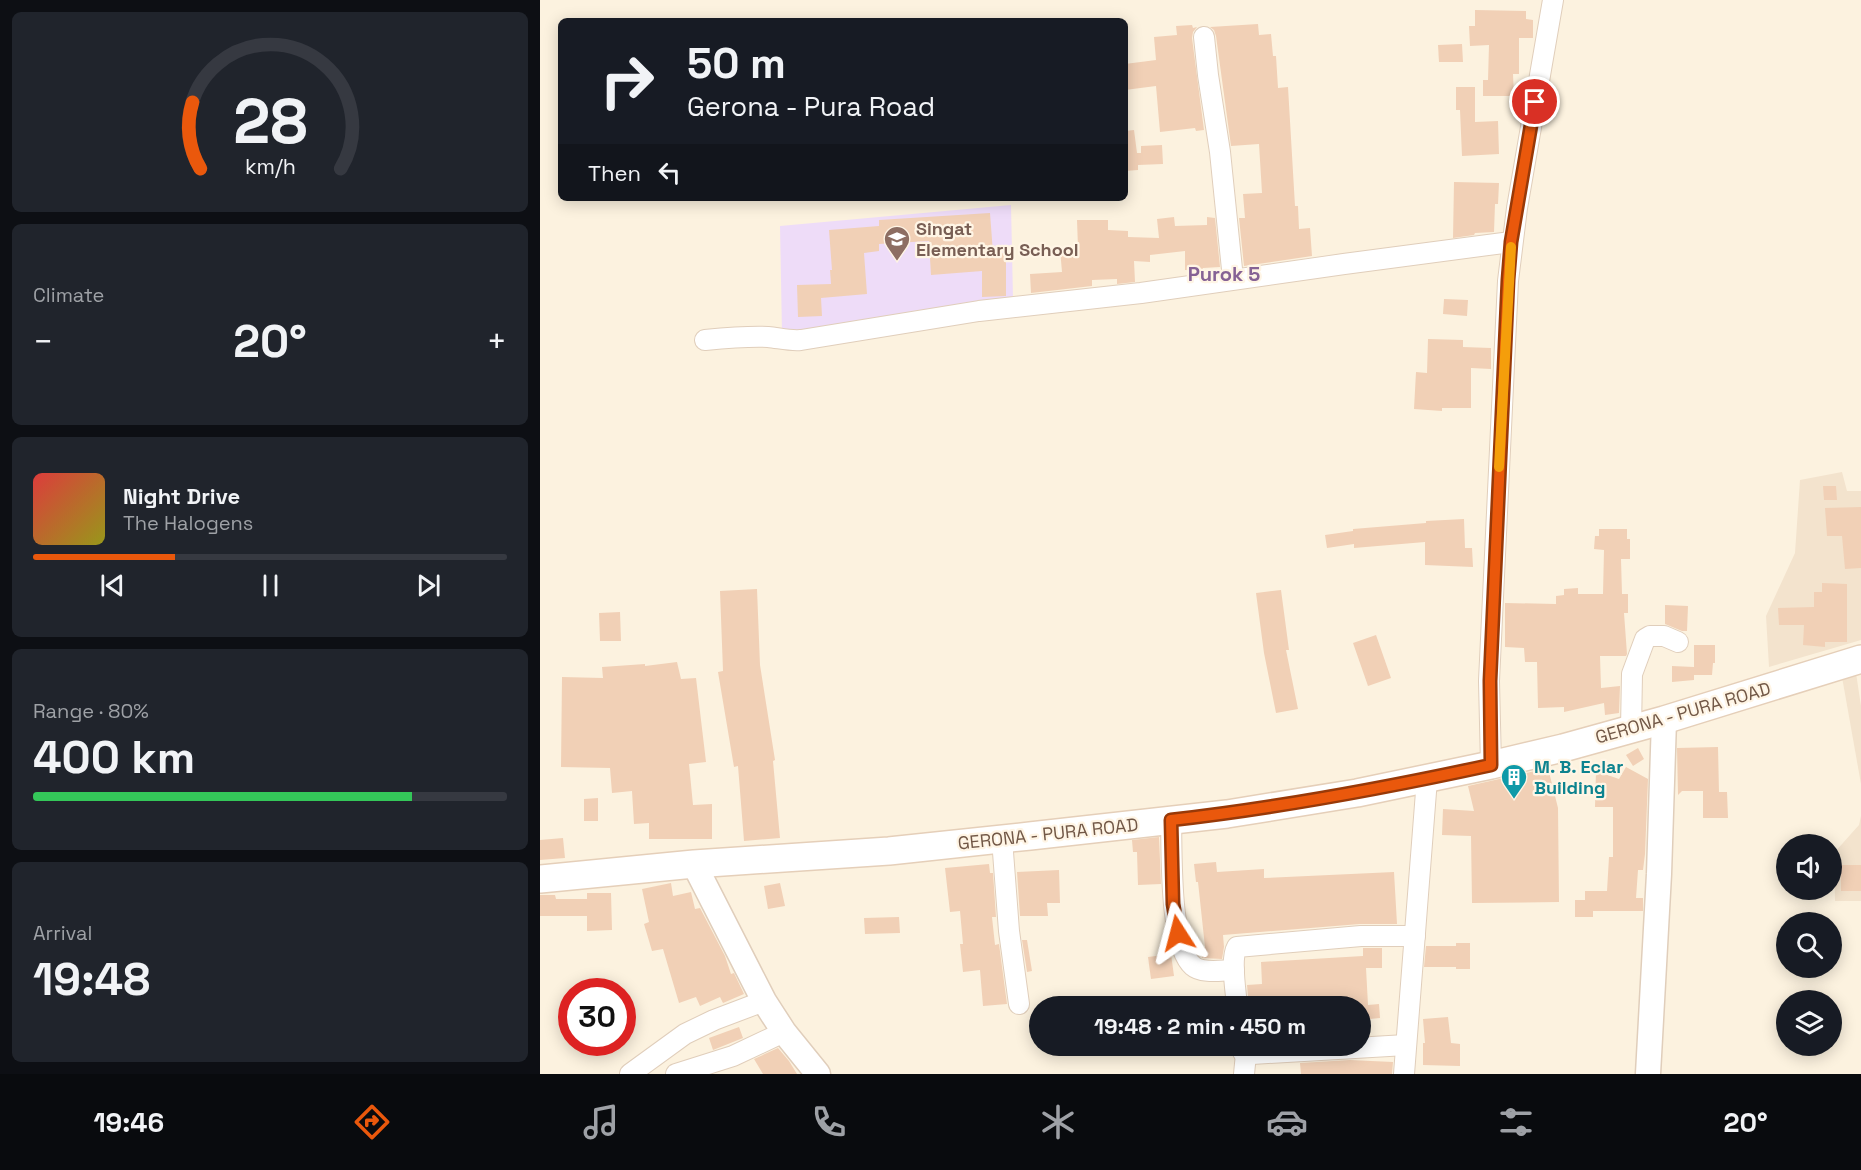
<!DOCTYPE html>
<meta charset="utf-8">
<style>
:root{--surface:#171b24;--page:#20242c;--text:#f1f3f6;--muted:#9ea1a6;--line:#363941;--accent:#ea580c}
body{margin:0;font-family:"Space Grotesk",sans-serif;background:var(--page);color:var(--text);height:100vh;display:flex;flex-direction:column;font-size:22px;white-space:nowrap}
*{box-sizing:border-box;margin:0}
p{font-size:20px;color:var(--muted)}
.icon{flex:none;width:33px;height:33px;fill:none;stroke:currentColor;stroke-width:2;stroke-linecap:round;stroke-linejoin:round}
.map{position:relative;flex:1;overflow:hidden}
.details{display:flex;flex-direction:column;gap:12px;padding:12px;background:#0d0f14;width:540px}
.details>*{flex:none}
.top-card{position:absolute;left:18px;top:18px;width:570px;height:183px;border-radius:9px;box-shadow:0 3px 15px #0003;background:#171b24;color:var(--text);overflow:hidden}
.tools{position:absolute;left:1236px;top:834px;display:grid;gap:12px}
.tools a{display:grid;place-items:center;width:66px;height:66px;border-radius:50%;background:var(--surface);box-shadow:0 3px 15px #0003;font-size:30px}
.speed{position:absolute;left:18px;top:978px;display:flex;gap:12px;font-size:30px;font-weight:700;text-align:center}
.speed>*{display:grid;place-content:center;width:78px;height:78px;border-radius:50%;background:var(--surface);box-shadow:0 3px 15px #0003;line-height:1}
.speed .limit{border:9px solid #d22;background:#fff;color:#111}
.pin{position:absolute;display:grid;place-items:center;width:51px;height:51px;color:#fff;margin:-26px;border:3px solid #fff;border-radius:50%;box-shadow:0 2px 6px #0007}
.me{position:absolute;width:66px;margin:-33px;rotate:351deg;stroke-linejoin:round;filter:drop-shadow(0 0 4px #0008)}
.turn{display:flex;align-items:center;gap:21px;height:126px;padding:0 30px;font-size:27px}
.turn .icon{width:78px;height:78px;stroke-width:2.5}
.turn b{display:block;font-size:42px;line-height:51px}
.then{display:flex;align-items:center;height:57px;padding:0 30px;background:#0003;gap:12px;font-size:22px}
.big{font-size:45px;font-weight:800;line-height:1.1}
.details .tile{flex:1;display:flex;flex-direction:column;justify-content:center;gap:9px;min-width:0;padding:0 21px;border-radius:9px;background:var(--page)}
.details .dial{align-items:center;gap:0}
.dial svg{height:156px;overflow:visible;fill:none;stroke:var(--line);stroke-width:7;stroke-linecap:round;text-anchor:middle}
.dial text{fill:var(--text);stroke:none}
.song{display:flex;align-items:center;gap:18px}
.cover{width:72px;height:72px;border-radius:9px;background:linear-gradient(135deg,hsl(0 70% 55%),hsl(60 70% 35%))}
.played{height:6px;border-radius:3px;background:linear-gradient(90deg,var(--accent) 30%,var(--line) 30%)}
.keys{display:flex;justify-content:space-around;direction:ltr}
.heat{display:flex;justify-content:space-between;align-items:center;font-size:33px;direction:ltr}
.charge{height:9px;border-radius:4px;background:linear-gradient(90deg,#34c759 80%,var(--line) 0)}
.trip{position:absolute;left:489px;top:996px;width:342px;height:60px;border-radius:30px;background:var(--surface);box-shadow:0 3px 15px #0003;font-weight:800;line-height:60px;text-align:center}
.menu{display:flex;height:96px;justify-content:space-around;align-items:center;background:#090b0e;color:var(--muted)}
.menu .icon{width:42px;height:42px}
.menu .current{color:var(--accent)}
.menu b{font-size:27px;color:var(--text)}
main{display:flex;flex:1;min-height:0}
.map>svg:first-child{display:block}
.residential{fill:#f3e3cd}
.education{fill:#eedcf8}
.building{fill:#f1d0b6}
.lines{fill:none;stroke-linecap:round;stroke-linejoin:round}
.minor-casing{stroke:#e0cebb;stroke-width:22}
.tertiary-casing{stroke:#e0cebb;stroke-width:27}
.secondary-casing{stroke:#e5cfb9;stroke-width:30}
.minor{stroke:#fff;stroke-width:20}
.tertiary{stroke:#fff;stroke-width:24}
.secondary{stroke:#fff;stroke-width:27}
.route-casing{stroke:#983908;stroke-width:15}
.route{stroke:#ea580c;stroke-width:10}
.slow{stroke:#f59e0b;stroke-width:10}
.labels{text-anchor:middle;stroke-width:4.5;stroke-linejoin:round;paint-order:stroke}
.education-label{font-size:18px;font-weight:bold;fill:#785e54;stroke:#fff5e5;text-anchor:start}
.street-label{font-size:18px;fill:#725847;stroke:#fff5e5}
.culture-label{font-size:18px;font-weight:bold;fill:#0d838f;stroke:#fff5e5;text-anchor:start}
.neighbourhood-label{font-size:20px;font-weight:bold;fill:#866295;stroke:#fff5e5}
</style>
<main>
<section class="details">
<div class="tile dial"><svg viewBox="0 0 100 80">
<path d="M14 69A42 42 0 1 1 86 69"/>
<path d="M14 69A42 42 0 0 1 10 35" stroke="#ea580c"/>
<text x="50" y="56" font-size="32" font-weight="700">28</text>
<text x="50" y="72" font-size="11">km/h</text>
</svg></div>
<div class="tile"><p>Climate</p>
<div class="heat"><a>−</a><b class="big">20°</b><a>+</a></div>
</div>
<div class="tile">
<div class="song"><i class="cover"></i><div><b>Night Drive</b><p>The Halogens</p></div></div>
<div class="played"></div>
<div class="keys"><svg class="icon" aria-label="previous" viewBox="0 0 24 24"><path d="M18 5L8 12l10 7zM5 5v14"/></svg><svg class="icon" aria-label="pause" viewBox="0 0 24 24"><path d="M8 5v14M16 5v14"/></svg><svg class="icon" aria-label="next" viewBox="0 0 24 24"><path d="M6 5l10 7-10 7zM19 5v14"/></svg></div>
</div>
<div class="tile"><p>Range · 80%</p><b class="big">400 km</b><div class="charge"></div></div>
<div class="tile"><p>Arrival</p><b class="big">19:48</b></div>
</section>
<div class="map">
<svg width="1321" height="1074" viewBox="0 0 1321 1074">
<rect width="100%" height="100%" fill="#fcf2df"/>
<!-- residential -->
<g class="residential">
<path d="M 1302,472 L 1307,491 L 1321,491 L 1321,640 L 1229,667 L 1226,616 L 1255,553 L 1260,480 Z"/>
<path d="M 1316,673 L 1321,706 L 1321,784 L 1302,677 Z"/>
<path d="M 1321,816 L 1321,901 L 1295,901 L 1294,853 L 1319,825 Z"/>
</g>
<!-- education -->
<path class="education" d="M 471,205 L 473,298 L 242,333 L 240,226 Z"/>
<!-- building -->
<g class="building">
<path d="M 935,10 L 986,11 L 986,19 L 993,20 L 993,38 L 979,38 L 979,74 L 973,74 L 974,96 L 943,96 L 943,80 L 948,80 L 949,45 L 930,46 L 929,26 L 935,26 Z"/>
<path d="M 718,24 L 719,35 L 731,34 L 733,56 L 736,56 L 738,88 L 748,87 L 755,206 L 758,206 L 759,229 L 770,228 L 772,256 L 704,266 L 699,218 L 705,218 L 703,194 L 722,193 L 719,144 L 691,146 L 676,36 L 674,30 L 670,27 Z"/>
<path d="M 652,25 L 653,28 L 657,27 L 653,32 L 652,38 L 664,130 L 656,131 L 655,128 L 620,132 L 616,86 L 585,90 L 585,64 L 616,60 L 614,37 L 637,35 L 636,26 Z"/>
<path d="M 922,44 L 923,62 L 899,62 L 898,45 Z"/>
<path d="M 916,87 L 935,87 L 935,122 L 958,121 L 959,154 L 922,156 L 920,110 L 916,110 Z"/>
<path d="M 594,130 L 597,153 L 601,153 L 601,146 L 622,145 L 623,164 L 598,165 L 598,170 L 585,171 L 585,131 Z"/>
<path d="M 914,182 L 959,183 L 958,204 L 955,204 L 954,232 L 935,233 L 934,235 L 913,238 Z"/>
<path d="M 450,213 L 453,253 L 466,253 L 466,296 L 442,297 L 442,271 L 391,275 L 389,241 L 339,244 L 339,251 L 324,253 L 327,294 L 281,298 L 282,316 L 258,317 L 257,285 L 291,284 L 290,270 L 292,270 L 289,230 L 339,226 L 339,220 Z"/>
<path d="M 634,217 L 635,226 L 667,225 L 667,217 L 675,218 L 680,267 L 663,268 L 663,271 L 645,270 L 645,251 L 610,255 L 610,262 L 594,261 L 595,282 L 577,284 L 577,279 L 552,280 L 552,286 L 491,293 L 490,274 L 522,272 L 520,249 L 538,248 L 537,220 L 568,220 L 568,230 L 588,231 L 588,237 L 619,238 L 617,219 Z"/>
<path d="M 904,299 L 928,300 L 927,316 L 903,314 Z"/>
<path d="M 888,339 L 923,340 L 923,347 L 951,348 L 951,369 L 931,368 L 931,408 L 902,408 L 902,411 L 874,409 L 876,372 L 887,373 Z"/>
<path d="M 1283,486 L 1296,486 L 1297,500 L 1284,500 Z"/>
<path d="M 1321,507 L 1321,568 L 1305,569 L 1302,536 L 1287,536 L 1285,508 Z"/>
<path d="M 924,519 L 925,548 L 932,548 L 933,567 L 885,565 L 885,542 L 814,548 L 814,544 L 787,548 L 785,535 L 813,531 L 813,529 L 886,523 L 886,521 Z"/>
<path d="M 1059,529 L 1087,529 L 1087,539 L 1090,539 L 1090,559 L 1081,559 L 1082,594 L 1088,594 L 1088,613 L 1084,613 L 1087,654 L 1086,656 L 1060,656 L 1061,688 L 1080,686 L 1079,713 L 1065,715 L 1064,703 L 1024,712 L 1024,707 L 998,708 L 997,662 L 985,662 L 984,648 L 965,647 L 965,603 L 1016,604 L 1016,596 L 1024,595 L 1024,589 L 1038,588 L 1038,594 L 1063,594 L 1064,550 L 1054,549 L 1055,536 L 1059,536 Z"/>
<path d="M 1282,583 L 1307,584 L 1307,642 L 1285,642 L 1285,647 L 1263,645 L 1264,625 L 1239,625 L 1238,608 L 1274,607 L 1274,592 L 1282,592 Z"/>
<path d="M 217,589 L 220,665 L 235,760 L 233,761 L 240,838 L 204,841 L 198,766 L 194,767 L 178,672 L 183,671 L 180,591 Z"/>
<path d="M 741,590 L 749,650 L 746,650 L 758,709 L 736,713 L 724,653 L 716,593 Z"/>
<path d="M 1125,605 L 1148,606 L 1147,631 L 1142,631 L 1125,624 Z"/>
<path d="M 80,612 L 81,641 L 60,641 L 59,613 Z"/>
<path d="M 836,635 L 851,678 L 828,686 L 813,643 Z"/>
<path d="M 1154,645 L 1175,645 L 1175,663 L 1173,663 L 1172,675 L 1154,675 L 1154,680 L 1132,682 L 1132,666 L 1154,667 L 1154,673 Z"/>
<path d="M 137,662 L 141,679 L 156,678 L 166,762 L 149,764 L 153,805 L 172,804 L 172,839 L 109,839 L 109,823 L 94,824 L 92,791 L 72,793 L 70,768 L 21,767 L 22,677 L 63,678 L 62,667 L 105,664 L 105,666 Z"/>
<path d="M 1178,747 L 1179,792 L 1187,792 L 1188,818 L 1163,818 L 1163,791 L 1142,791 L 1138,795 L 1137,748 Z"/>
<path d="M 1098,748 L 1104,759 L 1093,766 L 1086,755 Z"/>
<path d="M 1086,767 L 1108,779 L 1105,854 L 1103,870 L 1098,870 L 1096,898 L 1103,898 L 1103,911 L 1053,911 L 1053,917 L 1035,917 L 1035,900 L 1045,900 L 1045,891 L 1067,891 L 1069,857 L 1073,857 L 1073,807 L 1055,807 L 1056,771 L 1079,779 Z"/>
<path d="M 1008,768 L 1018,808 L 1019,902 L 932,903 L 931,836 L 902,835 L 903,809 L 934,811 L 928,786 Z"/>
<path d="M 58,798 L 58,821 L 44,821 L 44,799 Z"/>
<path d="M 619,837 L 621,884 L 598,885 L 597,852 L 593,852 L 592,840 Z"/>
<path d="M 23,838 L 25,858 L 0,860 L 0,840 Z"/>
<path d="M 676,862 L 677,872 L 724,869 L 724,878 L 854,872 L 857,924 L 820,924 L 683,935 L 684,947 L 682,959 L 662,958 L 660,947 L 665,947 L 658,882 L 656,882 L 654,864 Z"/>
<path d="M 449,864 L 450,873 L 453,873 L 456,917 L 452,917 L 455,945 L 459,944 L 467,1004 L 443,1006 L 440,970 L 423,972 L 420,944 L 423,944 L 420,911 L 410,912 L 405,868 Z"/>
<rect x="1301" y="865" width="20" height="26"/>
<path d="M 519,870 L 520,903 L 507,903 L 508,916 L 480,916 L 477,872 Z"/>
<path d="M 131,883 L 133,896 L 151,892 L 155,909 L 160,908 L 185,956 L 191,974 L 194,973 L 204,994 L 183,1003 L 180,997 L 160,1006 L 156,997 L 139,1003 L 123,949 L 112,951 L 104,924 L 109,922 L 102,889 Z"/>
<path d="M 240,883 L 245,906 L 228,909 L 224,886 Z"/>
<path d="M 47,893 L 71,893 L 72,930 L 47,931 L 47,916 L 0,916 L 0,895 L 15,895 L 16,899 L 47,899 Z"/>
<path d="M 359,917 L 360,933 L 325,934 L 324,918 Z"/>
<path d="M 482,940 L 487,940 L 492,971 L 487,972 Z"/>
<path d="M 916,943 L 930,943 L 930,969 L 916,969 L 916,967 L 884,967 L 886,946 L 916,946 Z"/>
<path d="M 823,948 L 842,948 L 842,968 L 826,968 L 828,1005 L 839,1004 L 840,1018 L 820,1020 L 820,1006 L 709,1006 L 707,985 L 722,984 L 721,962 L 823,956 Z"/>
<path d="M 631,954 L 634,976 L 611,979 L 608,957 Z"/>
<path d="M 908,1017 L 911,1043 L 920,1044 L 920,1066 L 883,1065 L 883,1043 L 885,1043 L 883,1019 Z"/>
<path d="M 199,1027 L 203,1038 L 173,1050 L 169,1038 Z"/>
<path d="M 238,1048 L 249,1061 L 257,1074 L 223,1074 L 214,1059 Z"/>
<path d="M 810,1060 L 853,1062 L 852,1074 L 761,1074 L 760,1063 Z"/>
</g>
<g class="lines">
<!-- minor casing -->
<g class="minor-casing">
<g id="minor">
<path d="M 664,37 L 668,75 L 680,152 L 693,279"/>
<path d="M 165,340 C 186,338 207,336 228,337 C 239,338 249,341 261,340 L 439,311 L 601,293 L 804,264 L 971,242"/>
<path d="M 1091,729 L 1092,674 L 1105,639 L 1110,636 L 1124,636 L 1138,642"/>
<path d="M 951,765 L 949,681 L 968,281 L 977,208 L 1013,0"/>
<path d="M 631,820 C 632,852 629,946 653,966 C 662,974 683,970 694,970"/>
<path d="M 462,839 L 469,931 L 479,1004"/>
<path d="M 697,1006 C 696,992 690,959 697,947 L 821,936 L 875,936"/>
<path d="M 700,1046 L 703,1052 L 712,1054 L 866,1045"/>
<path d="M 90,1074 L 145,1034 L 174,1020 L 224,1001"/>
<path d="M 136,1074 L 193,1056 L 244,1032"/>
<path d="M 704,1074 L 706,1054"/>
<path d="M 864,1074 L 887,779"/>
</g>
</g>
<!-- tertiary casing -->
<g class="tertiary-casing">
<g id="tertiary">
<path d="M 154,864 L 224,1001 L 244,1032 L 278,1074"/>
<path d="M 1108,1074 L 1119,874 L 1124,720"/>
</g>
</g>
<!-- secondary casing -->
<g class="secondary-casing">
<path id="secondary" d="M 0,879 L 154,864 L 349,851 L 490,836 L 687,814 L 817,793 L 951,765 L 1023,748 L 1124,720 L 1321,659"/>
</g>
<!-- minor -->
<use href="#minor" class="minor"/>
<!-- tertiary -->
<use href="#tertiary" class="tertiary"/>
<!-- secondary -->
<use href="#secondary" class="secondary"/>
</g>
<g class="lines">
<!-- route casing -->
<g class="route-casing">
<path id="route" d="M 638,933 L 633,904 L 631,820 C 738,808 845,788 951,765 L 950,681 L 968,280 L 971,242 L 995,102"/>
</g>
<!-- route -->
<use href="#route" class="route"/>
<!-- slow -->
<path class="slow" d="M 959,467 L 971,247"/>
</g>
<!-- icons -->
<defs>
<g id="school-pin" transform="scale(1.35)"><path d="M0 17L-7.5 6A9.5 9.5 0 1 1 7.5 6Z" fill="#8d6e63" stroke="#fff5e5"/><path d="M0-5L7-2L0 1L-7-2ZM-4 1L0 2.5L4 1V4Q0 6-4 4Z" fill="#fff"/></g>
<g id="building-pin" transform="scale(1.35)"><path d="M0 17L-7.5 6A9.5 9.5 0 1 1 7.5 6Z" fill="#0f9aa8" stroke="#fff5e5"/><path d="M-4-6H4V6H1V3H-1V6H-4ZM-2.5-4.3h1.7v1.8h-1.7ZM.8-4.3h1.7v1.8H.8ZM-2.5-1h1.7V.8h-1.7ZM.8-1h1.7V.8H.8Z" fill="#fff"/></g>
</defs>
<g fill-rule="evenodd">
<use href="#school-pin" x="357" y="239"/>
<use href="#building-pin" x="974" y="777"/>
</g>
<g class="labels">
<!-- education labels -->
<g class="education-label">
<text x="376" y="235">Singat<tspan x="376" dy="21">Elementary School</tspan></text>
</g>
<!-- street labels -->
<g class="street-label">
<text transform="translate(1143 713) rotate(-16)" y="6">GERONA - PURA ROAD</text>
<text transform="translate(508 834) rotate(-6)" y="6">GERONA - PURA ROAD</text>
</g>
<!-- culture labels -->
<g class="culture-label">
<text x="994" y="773">M. B. Eclar<tspan x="994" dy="21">Building</tspan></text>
</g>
<!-- neighbourhood labels -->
<g class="neighbourhood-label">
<text x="684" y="281">Purok 5</text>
</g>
</g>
</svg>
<div class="tools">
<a><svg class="icon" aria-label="sound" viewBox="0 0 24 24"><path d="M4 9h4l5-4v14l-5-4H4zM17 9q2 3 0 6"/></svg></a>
<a><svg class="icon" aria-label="search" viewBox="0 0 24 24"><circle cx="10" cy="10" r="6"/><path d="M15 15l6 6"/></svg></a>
<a><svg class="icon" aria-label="layers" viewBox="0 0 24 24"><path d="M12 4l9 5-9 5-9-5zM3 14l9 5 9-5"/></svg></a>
</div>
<div class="speed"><div class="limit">30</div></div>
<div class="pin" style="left:995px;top:102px;background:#d93025"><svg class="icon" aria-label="arrive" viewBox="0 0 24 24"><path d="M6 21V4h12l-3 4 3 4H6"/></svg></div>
<svg class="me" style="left:638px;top:933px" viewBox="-20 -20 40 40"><path d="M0-17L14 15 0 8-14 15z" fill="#ea580c" stroke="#fff" stroke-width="4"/></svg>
<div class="trip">19:48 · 2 min · 450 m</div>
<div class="top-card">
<div class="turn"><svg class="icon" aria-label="right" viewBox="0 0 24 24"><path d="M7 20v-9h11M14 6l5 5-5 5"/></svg><div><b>50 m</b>Gerona - Pura Road</div></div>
<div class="then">Then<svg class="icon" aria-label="left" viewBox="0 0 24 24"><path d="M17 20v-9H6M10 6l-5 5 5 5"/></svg></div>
</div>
</div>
</main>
<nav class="menu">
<b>19:46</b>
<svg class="icon current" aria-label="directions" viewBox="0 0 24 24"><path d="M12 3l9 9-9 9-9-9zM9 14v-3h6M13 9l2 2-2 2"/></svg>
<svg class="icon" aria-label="music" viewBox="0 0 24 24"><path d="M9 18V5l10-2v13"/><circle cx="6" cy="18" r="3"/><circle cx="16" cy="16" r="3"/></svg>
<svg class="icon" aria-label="phone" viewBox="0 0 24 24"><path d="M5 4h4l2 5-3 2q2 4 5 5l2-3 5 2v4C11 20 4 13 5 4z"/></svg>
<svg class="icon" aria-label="climate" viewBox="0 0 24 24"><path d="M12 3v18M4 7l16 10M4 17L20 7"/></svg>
<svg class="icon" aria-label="car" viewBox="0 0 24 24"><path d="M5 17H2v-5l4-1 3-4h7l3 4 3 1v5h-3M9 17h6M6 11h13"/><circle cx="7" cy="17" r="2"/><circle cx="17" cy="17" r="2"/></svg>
<svg class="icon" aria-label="filters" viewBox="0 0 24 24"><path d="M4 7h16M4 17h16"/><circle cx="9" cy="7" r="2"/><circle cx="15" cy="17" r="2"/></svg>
<b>20°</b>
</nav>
